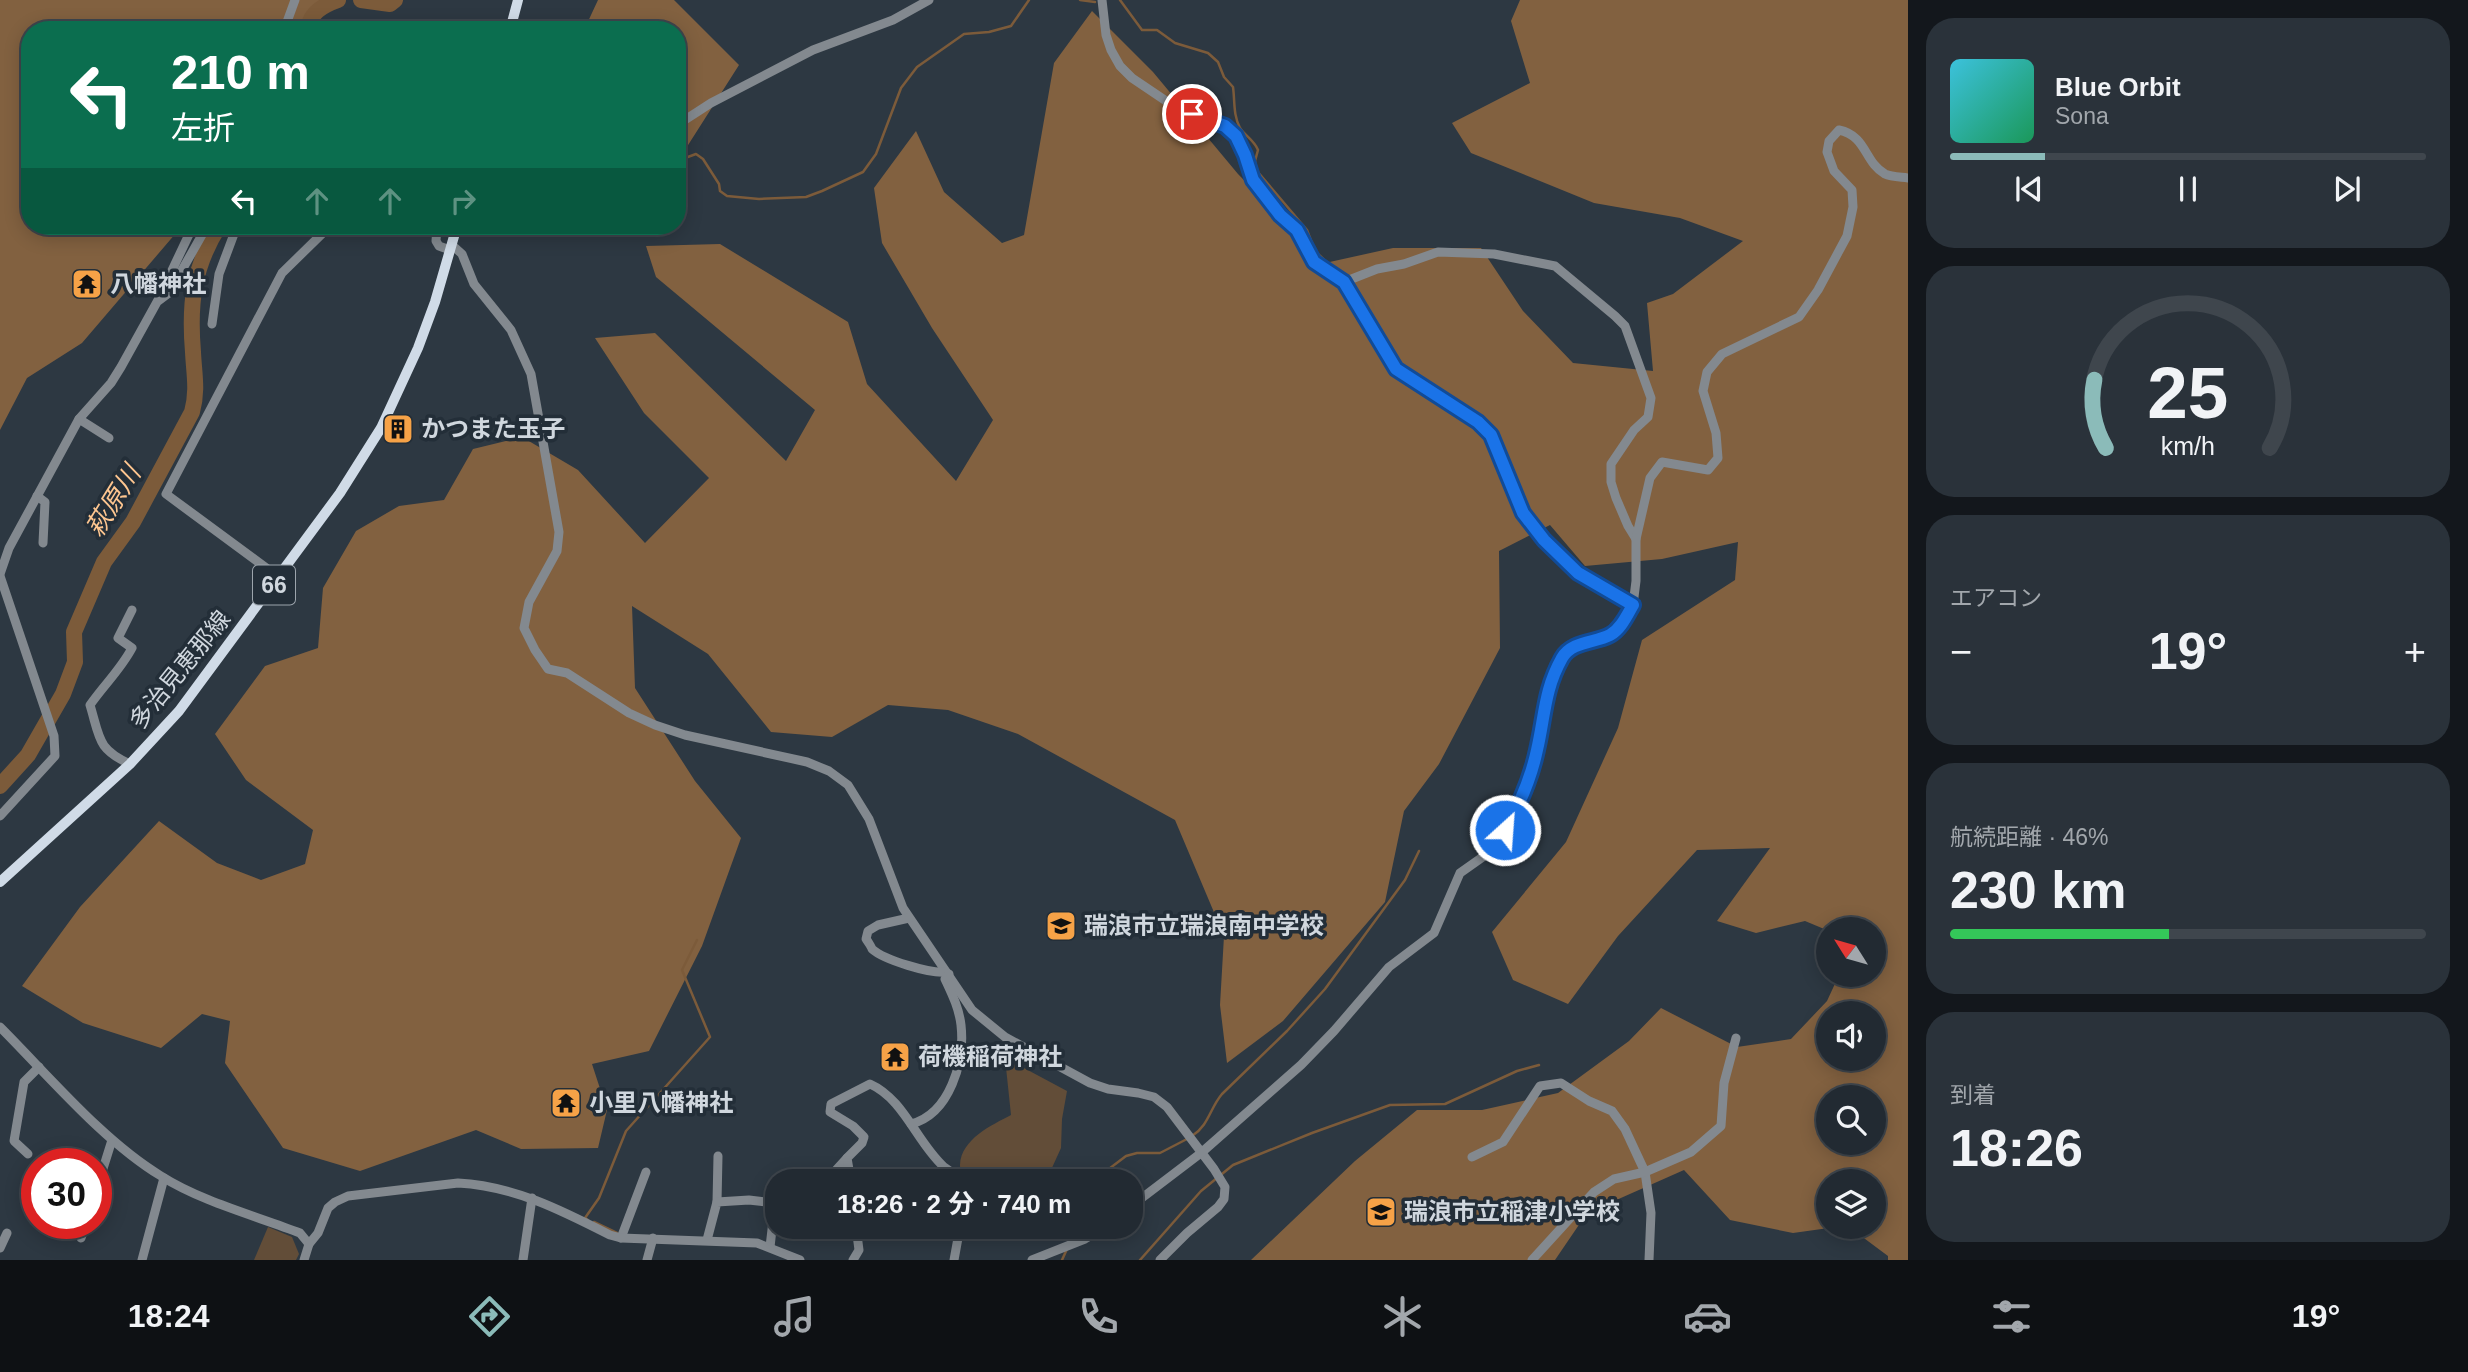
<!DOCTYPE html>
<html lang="ja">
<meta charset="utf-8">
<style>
:root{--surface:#222a32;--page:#2a323a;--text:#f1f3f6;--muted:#a2a7ac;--line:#3f464d;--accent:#8bbbb9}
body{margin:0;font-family:Arial,"Noto Sans JP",sans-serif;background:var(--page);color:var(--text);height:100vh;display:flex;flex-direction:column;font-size:26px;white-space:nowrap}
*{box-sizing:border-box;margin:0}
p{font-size:23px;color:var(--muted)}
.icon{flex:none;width:38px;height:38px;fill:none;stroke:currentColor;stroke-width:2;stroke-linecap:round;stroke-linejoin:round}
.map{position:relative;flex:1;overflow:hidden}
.sheet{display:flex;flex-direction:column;gap:18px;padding:18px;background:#13171c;width:560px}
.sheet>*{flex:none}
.hud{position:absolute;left:21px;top:21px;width:665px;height:214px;border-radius:28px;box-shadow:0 4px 18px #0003,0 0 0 2px var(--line);background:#0b6e4f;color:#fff;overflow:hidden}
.needle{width:46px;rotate:307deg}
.tools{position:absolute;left:1816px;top:917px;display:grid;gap:14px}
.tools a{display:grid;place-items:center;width:70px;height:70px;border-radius:50%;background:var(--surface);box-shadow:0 4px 18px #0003,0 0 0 2px var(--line);font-size:35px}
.speed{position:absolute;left:21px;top:1148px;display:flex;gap:14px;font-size:35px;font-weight:700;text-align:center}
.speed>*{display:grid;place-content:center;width:91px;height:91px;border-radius:50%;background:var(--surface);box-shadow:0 4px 18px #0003,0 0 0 2px var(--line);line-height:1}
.speed .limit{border:10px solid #d22;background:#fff;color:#111}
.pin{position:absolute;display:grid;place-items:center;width:60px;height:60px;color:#fff;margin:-30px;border:4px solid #fff;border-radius:50%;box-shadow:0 2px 7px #0007}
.me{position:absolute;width:77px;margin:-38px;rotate:26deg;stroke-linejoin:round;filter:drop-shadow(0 0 5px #0008)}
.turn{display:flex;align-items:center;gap:24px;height:147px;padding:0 35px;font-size:32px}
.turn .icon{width:91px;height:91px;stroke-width:2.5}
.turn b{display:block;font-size:49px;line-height:60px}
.lanes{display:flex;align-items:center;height:66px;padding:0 35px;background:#0003;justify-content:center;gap:35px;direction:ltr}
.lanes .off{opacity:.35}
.big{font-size:52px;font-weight:700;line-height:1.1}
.sheet .card{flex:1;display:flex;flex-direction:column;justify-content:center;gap:10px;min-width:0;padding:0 24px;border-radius:28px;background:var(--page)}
.sheet .dial{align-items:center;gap:0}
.dial svg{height:182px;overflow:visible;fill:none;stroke:var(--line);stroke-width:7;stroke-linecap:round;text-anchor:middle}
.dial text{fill:var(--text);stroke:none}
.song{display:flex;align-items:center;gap:21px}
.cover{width:84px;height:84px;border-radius:10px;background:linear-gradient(135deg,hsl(190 70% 55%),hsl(150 70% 35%))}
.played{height:7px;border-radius:4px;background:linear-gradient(90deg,var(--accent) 20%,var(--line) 20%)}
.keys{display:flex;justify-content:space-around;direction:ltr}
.heat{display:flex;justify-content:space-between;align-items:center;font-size:38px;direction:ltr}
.charge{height:10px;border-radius:5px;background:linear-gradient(90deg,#34c759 46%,var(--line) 0)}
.trip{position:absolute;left:765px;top:1169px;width:378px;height:70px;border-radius:28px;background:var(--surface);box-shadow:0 4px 18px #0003,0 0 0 2px var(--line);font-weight:700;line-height:70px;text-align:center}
.dock{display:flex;height:112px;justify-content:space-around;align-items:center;background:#0e1114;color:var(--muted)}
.dock .icon{width:49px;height:49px}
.dock .current{color:var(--accent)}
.dock b{font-size:32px;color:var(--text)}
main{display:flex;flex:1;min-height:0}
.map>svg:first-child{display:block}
.green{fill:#624d38}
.forest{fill:#826140;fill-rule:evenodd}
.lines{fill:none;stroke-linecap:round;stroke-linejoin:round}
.stream{stroke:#7c5b3a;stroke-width:2.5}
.river{stroke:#7c5b3a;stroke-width:16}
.minor{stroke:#83898f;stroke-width:9}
.major{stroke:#d0dbe7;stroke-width:10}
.route-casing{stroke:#114b97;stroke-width:18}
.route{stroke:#1a73e8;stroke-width:12}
.labels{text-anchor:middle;stroke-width:7;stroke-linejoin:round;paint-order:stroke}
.shield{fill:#232e38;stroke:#9ca4ac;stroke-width:2}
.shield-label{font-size:23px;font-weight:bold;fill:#d0d7de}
.poi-label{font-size:24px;font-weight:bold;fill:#d0d7de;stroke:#232e38;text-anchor:start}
.street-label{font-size:24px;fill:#d0d7de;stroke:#232e38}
.water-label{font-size:26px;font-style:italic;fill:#fec690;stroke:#232e38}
</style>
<main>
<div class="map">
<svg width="1908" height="1260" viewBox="0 0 1908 1260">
<rect width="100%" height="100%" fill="#2d3842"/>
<!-- green -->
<g class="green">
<path d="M 1005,1058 L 1067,1091 L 1062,1119 L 1061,1148 L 1046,1181 L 964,1181 C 963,1176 960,1170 960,1165 C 961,1139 992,1125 1011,1115 Z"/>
<path d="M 268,1227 L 292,1237 L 299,1254 L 296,1260 L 254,1260 Z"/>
</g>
<!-- forest -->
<g class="forest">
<path d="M 0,0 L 326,0 L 311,30 L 30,30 L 30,226 L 182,226 L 82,343 L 27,378 L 0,430 Z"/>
<path d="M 598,0 L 674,0 L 739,65 L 683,153 L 677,146 L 677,30 L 584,30 Z"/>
<path d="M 1520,0 L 1908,0 L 1908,1260 L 1888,1260 L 1888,1256 L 1849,1227 L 1874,1227 L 1874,1181 L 1829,1181 L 1829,1227 L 1836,1227 L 1793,1233 L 1730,1220 L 1684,1170 L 1587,1213 L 1555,1260 L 1251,1260 L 1355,1161 L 1417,1110 L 1482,1110 L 1558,1093 L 1629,1041 L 1661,1008 L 1737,1047 L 1791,1039 L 1827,1001 L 1839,975 L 1874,975 L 1874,929 L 1829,931 L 1805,921 L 1756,933 L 1717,921 L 1770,848 L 1697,850 L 1618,936 L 1568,1004 L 1513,980 L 1492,932 L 1566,842 L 1618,728 L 1642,640 L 1735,580 L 1738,542 L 1662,559 L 1585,566 L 1550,525 L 1499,551 L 1500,648 L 1439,764 L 1404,811 L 1385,902 L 1283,1021 L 1227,1063 L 1220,1005 L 1224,936 L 1175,820 L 1018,734 L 948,710 L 888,705 L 832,737 L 771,732 L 708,654 L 632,606 L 635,688 L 695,781 L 741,838 L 702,946 L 649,1051 L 592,1064 L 607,1110 L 598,1148 L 521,1149 L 476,1130 L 360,1171 L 283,1148 L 225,1063 L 230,1021 L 202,1014 L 161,1048 L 83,1023 L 22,986 L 80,907 L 159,821 L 217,863 L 261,880 L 305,864 L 313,830 L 246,780 L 215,734 L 265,666 L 318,648 L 323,588 L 356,531 L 399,506 L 444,500 L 473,449 L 522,437 L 578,470 L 645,543 L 709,478 L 644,413 L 595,338 L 655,333 L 786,461 L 815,410 L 656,277 L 646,246 L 720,244 L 848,322 L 867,384 L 956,481 L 993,420 L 932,328 L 882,243 L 874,188 L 916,131 L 944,192 L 1002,243 L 1024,235 L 1054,63 L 1092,11 L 1153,72 L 1238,174 L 1325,263 L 1393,248 L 1481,248 L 1523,311 L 1573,363 L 1653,371 L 1647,303 L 1673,294 L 1743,241 L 1680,218 L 1594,203 L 1471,153 L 1452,123 L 1530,83 L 1511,21 ZM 1829,1013 L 1874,1013 L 1874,1059 L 1829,1059 ZM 1829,1097 L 1874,1097 L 1874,1143 L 1829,1143 Z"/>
</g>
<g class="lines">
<!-- stream -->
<g class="stream">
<path d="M 1080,0 L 1095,2"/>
<path d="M 1120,0 L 1142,30 L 1157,30 L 1175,43 L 1208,53 L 1218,62 L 1224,77 L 1233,87 C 1235,101 1233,115 1240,128 C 1245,136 1254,140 1258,150 L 1255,161 L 1257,171 L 1307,230 L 1315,251 L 1336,271"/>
<path d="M 677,164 L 685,158 L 696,154 L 703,159 L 719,184 L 720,191 L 727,196 L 759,199 L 806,197 L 822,191 L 863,172 L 876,154 L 901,88 L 917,67 L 964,34 L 989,32 L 1011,26 L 1029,0"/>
<path d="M 1192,1136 C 1209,1125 1210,1108 1222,1094 L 1287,1031 L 1325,989 L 1405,880 L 1419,851"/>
<path d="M 1093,1181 L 1126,1156 L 1137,1153 L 1160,1153 L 1187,1139"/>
<path d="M 588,1220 L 585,1218 L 599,1198 L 626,1131 L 710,1037 L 682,970 L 697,940"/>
<path d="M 594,1222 L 617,1233"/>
<path d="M 1070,1243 L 1077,1227"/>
<path d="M 1062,1260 L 1067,1249"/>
<path d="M 1140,1260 L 1201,1191 L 1233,1165 L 1312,1133 L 1390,1105 L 1445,1104 L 1517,1071 L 1539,1065"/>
</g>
<!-- river -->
<g class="river">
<path d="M 361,0 L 390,4 L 395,0"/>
<path d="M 309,30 C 308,13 324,5 338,0"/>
<path d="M 0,786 L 28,755 L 63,694 L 75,662 L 74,632 L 104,562 L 133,522 L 192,412 C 198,390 194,374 193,352 C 189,304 193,267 219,226"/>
</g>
<!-- minor -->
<g class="minor">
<path d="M 1102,0 L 1106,35 L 1111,50 L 1120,66 L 1132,78 L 1175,107 L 1209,121 L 1225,126 L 1236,136 L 1246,155 L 1253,180 L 1280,214 L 1297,230 L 1314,263 L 1344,282 L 1396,369 L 1478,422 L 1491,435 L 1523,513 L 1544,540 L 1578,573 L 1633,605"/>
<path d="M 284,30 L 295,0"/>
<path d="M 677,125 L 711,103 L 813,50 L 893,20 L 929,0"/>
<path d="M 437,226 L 436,241 L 439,246 L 450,250"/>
<path d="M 452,245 L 462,254 L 474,284 L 511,330 L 531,374 L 559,532 L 557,551 L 529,602 L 524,628 L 535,650 L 548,669 L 567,673 L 629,713 L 655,725 L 685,735 L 807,762 L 829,771 L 848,785 L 869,819 L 903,908 L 972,1010 L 1005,1037 L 1090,1083 L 1108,1089 L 1138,1093 L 1154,1097 L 1167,1107 L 1214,1169 L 1225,1187 L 1224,1199 L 1218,1207 L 1187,1233 L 1160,1260"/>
<path d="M 1344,282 L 1377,269 L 1404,264 L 1438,252 L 1494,254 L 1555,266 L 1615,316 L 1625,326 L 1651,398 L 1648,417 L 1634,430 L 1611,464 L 1611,482 L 1616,498 L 1628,526 L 1636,539"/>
<path d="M 158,300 L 193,226"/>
<path d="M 212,324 L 219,274 L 237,226"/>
<path d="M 79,419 L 109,438"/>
<path d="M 37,496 L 45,502 L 43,543"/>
<path d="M 0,574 L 9,548 L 79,419 L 111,383 L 121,367 L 157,302 L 169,293 L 207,226"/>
<path d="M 0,576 L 54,736 L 55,756 L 0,816"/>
<path d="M 280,578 L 166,494 L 282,273 L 330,226"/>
<path d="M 130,764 C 97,749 100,738 90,705 C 104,685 121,669 132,648 L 118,638 L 132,610"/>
<path d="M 909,918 L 878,925 L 868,931 L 866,939 C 867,940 872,948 872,949 C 884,960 931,974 946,972"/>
<path d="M 0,1027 C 48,1075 103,1141 161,1176 C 200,1201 256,1216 300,1233 L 309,1244"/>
<path d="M 911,1124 C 950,1114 965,1061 961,1025 C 959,1008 952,994 945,979 L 949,974"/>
<path d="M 28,1154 L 14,1141 L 24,1082 L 39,1067"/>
<path d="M 1472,1157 L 1503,1142 L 1540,1086 L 1561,1083 L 1589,1101 L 1612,1111 L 1625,1129 L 1645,1172 L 1651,1213 L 1649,1260"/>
<path d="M 826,1181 L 847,1158"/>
<path d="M 851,1181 L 847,1158 L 862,1143 L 864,1137 L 853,1126 L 830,1112 L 831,1104 L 870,1084 C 904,1099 917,1143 944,1167 C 950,1172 956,1173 960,1181"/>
<path d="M 96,1191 L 112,1140"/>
<path d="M 717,1202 L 718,1156"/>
<path d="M 1130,1207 L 1201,1153 L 1301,1065 L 1334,1031 L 1389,967 L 1434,933 L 1460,873 L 1494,849 L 1516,811 L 1537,751 L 1546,694 L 1564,655 L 1572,649 L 1610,635 L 1622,624 L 1633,605 L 1636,581 L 1636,539 L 1650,478 L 1662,462 L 1708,470 L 1718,458 L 1716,433 L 1703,391 L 1707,372 L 1722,354 L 1799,317 L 1818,290 L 1847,236 L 1853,207 L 1852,190 L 1834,171 L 1827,152 L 1829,141 L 1839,130 C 1867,136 1864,162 1885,174 C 1891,177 1901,177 1908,178"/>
<path d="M 81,1238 L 86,1223"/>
<path d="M 621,1238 L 646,1172"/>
<path d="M 707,1240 L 717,1202 L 749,1200 L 767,1202 L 774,1212 L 770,1247"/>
<path d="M 0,1248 L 7,1233"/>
<path d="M 142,1260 L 164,1178"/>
<path d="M 304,1260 L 309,1244 L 318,1233 L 328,1208 L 335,1202 L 348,1196 L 458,1183 C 514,1186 561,1210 610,1235 L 621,1238 L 757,1243 L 800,1260"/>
<path d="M 523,1260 L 532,1198"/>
<path d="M 647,1260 L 653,1238"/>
<path d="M 853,1260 L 859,1250 L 856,1227"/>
<path d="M 954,1260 L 960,1227"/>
<path d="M 1032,1260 L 1085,1239 L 1105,1227"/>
<path d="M 1532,1260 L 1594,1192 L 1614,1179 L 1645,1172 L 1691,1152 L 1721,1126 L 1724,1083 L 1736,1038"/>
</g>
<!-- major -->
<g class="major">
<path d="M 510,30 L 518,0"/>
<path d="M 0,882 L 130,764 L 179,711 L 340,493 L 381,428 L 418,348 L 435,302 L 457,226"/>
</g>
</g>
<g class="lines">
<!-- route casing -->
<g class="route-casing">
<path id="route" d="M 1192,114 L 1225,126 L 1236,136 L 1245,155 L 1253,180 L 1280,215 L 1297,230 L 1314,262 L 1344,282 L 1396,369 L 1478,422 L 1491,435 L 1523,513 L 1544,540 L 1578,573 L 1633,605 C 1627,615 1621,629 1610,635 C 1595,643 1572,641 1562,658 C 1544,690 1545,716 1537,750 C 1531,778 1519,806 1505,830"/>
</g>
<!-- route -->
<use href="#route" class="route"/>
</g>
<!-- icons -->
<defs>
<g id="temple-square" transform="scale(1.575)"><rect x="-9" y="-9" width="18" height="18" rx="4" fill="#f6a247" stroke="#232e38"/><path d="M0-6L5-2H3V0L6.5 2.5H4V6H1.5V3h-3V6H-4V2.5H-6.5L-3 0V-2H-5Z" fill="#111"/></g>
<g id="building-square" transform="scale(1.575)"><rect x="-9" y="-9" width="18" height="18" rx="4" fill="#f6a247" stroke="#232e38"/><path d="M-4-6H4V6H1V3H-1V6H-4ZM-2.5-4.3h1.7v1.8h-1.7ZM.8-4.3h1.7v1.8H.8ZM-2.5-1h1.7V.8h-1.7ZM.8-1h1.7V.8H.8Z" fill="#111"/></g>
<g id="school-square" transform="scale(1.575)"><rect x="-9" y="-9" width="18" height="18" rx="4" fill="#f6a247" stroke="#232e38"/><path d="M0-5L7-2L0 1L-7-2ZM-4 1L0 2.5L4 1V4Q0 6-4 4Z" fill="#111"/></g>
</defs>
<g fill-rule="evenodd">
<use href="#temple-square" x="87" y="284"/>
<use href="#building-square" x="398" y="429"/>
<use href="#school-square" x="1061" y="926"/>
<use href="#temple-square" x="895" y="1057"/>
<use href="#temple-square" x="566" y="1103"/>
<use href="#school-square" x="1381" y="1212"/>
</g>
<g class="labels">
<!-- shield labels -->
<rect class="shield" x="253" y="565.5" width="42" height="39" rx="5"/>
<g class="shield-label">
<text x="274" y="593">66</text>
</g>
<!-- poi labels -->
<g class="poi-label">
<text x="110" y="292">八幡神社</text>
<text x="421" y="437">かつまた玉子</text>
<text x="1084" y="934">瑞浪市立瑞浪南中学校</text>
<text x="918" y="1065">荷機稲荷神社</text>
<text x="589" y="1111">小里八幡神社</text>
<text x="1404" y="1220">瑞浪市立稲津小学校</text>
</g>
<!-- street labels -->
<g class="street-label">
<text transform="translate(180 670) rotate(-51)" y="8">多治見恵那線</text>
</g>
<!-- water labels -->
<g class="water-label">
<text transform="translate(113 501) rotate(-58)" y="9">萩原川</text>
</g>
</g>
</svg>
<div class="tools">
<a><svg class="needle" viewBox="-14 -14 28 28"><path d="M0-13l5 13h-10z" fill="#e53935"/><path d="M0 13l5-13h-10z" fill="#a2a7ac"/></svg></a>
<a><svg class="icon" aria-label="sound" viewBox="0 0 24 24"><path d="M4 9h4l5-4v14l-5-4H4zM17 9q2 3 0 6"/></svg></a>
<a><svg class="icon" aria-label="search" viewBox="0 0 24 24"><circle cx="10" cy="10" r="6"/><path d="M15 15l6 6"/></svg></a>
<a><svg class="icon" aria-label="layers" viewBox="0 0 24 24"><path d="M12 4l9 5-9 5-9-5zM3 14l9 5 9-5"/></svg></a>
</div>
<div class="speed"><div class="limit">30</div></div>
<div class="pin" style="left:1192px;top:114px;background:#d93025"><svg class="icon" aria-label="arrive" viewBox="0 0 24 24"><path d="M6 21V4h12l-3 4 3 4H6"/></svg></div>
<svg class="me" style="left:1505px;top:830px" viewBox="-20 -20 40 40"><circle r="17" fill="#1a73e8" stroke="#fff" stroke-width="3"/><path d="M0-11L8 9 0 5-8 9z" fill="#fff"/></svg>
<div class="trip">18:26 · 2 分 · 740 m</div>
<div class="hud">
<div class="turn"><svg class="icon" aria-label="left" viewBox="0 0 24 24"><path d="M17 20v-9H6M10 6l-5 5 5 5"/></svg><div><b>210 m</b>左折</div></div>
<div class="lanes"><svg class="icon" aria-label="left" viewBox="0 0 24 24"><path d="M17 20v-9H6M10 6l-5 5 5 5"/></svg><svg class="icon off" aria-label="ahead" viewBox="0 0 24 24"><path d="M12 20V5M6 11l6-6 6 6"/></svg><svg class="icon off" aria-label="ahead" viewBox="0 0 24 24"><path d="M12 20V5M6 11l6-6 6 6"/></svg><svg class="icon off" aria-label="right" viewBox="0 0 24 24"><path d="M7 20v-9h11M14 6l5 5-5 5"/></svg></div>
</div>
</div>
<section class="sheet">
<div class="card">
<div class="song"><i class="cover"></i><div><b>Blue Orbit</b><p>Sona</p></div></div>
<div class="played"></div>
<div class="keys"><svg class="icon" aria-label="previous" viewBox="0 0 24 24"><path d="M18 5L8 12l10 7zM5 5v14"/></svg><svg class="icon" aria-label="pause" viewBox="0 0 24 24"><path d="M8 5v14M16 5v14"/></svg><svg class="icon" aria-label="next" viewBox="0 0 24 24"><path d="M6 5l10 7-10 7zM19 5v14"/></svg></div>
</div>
<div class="card dial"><svg viewBox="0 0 100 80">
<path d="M14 69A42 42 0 1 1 86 69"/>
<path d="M14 69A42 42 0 0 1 9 39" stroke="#8bbbb9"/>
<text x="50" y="56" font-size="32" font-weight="700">25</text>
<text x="50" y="72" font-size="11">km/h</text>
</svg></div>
<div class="card"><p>エアコン</p>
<div class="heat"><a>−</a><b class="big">19°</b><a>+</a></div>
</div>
<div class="card"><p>航続距離 · 46%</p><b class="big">230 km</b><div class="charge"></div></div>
<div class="card"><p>到着</p><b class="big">18:26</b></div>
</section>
</main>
<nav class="dock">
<b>18:24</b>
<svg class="icon current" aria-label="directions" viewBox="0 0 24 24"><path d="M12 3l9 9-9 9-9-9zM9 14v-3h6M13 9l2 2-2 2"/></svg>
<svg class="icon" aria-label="music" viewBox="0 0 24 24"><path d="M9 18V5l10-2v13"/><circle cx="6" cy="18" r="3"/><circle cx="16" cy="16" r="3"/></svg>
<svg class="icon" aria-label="phone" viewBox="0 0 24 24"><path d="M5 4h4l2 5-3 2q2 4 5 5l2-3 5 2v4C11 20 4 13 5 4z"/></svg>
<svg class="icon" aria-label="climate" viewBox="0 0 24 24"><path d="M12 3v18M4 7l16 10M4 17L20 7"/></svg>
<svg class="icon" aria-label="car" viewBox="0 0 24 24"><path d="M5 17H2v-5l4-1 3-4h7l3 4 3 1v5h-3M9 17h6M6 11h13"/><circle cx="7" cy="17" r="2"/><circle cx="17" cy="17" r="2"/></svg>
<svg class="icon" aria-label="filters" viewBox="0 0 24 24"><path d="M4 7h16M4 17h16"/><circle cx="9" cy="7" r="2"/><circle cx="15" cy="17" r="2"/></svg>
<b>19°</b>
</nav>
